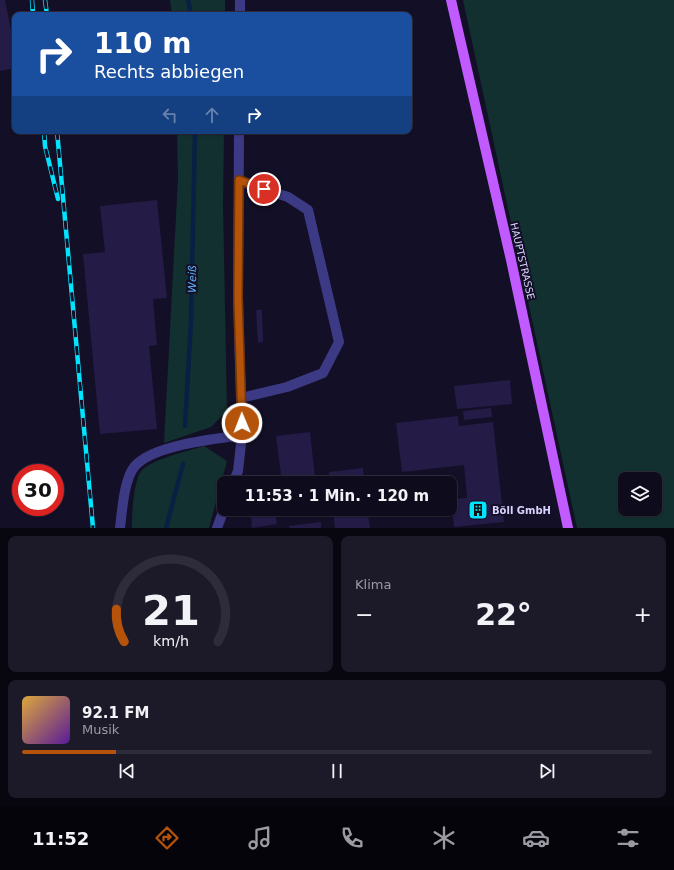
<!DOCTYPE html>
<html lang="de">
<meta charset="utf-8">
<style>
:root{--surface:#0e0b1c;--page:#1c1929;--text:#f1f3f6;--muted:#9b9ba3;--line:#2e2b3b;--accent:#b45309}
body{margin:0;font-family:"DejaVu Sans",sans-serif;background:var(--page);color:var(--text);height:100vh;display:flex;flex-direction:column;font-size:15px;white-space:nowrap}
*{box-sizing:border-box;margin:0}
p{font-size:13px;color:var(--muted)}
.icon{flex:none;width:22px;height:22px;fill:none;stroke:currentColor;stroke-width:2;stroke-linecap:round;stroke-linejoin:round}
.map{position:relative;height:528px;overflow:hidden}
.panel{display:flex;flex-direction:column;gap:8px;padding:8px;background:#08060f;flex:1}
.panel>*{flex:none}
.guide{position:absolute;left:12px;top:12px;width:400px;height:122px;border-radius:8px;box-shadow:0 1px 3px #0004,0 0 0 1px var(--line);background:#1a4fa0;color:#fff;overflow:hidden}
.fabs{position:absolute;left:618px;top:472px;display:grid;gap:8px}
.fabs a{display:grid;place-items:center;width:44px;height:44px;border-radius:8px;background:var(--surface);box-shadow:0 1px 3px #0004,0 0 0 1px var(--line);font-size:20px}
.speed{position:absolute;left:12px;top:464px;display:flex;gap:8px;font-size:20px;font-weight:700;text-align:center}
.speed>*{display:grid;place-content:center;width:52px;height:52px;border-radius:50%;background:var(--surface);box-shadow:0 1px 3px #0004,0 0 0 1px var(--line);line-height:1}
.speed .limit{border:6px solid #d22;background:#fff;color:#111}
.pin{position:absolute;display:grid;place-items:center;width:34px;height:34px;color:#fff;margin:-17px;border:2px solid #fff;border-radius:50%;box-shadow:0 1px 4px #0007}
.me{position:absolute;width:44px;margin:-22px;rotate:359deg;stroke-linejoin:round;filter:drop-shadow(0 0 3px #0008)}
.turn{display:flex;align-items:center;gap:14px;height:84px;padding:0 16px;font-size:18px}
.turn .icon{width:52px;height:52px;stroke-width:2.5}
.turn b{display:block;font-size:28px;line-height:34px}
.lanes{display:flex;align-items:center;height:38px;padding:0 16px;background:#0003;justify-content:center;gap:20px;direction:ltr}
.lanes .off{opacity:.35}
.big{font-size:30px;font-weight:700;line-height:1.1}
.panel .tile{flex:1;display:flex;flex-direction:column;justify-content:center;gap:6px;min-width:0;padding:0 14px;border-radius:8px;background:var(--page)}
.panel .dial{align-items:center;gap:0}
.dial svg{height:104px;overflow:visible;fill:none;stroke:var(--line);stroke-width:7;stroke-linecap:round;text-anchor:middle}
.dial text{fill:var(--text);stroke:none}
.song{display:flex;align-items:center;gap:12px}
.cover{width:48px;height:48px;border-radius:6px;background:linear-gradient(135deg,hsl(40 70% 55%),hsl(270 70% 35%))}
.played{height:4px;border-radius:2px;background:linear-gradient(90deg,var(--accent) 15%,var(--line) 15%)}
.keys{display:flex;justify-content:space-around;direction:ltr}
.heat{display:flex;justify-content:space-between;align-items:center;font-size:22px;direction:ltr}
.panel .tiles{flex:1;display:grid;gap:8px;grid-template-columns:1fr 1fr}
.tile:last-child{grid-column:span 2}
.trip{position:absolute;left:217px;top:476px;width:240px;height:40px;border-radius:8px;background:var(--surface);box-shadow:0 1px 3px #0004,0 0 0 1px var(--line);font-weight:700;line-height:40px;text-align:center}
.dock{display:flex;height:64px;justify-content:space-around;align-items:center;background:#06040b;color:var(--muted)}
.dock .icon{width:28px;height:28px}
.dock .on{color:var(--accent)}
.dock b{font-size:18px;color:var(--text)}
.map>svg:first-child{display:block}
.green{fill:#12302f;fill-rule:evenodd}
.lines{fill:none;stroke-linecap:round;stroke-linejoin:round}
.stream{stroke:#0a1f44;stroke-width:4.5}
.building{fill:#241b47}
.minor{stroke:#3d3a85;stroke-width:10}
.major{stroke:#c25bff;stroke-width:10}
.rail-casing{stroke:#00e5ff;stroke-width:4.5}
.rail{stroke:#130f26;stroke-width:3;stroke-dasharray:9;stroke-linecap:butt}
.route-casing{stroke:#753606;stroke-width:10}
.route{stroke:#b45309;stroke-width:7}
.labels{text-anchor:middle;stroke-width:4;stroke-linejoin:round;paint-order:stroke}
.street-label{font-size:10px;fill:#d9d4ff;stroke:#130f26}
.poi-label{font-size:10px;font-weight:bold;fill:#d9d4ff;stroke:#130f26;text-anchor:start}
.water-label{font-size:11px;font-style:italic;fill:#62b6ff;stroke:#130f26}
</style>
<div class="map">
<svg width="674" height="528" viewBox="0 0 674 528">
<rect width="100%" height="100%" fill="#130f26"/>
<!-- green -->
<g class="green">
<path d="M 170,0 L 225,0 L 225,15 L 172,15 Z"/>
<path d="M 463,0 L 674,0 L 674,528 L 577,528 ZM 625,479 L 655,479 L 655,509 L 625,509 Z"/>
<path d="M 177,131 L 224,131 L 223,204 L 227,411 L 211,427 L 164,443 L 178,178 Z"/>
<path d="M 204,446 L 227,461 L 209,528 L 132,528 C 132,513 133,486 140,473 C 147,460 189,451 204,446 Z"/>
</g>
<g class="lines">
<!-- stream -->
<g class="stream">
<path d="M 188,0 L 191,15"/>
<path d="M 185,426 L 191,321 L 195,131"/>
<path d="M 166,528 L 183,464"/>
</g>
</g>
<!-- building -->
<g class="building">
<path d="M 0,0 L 5,0 L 15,50 L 15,68 L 0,71 Z"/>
<path d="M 157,200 L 167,298 L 153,299 L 157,345 L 149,346 L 157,429 L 100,434 L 83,254 L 105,252 L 100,206 Z"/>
<path d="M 256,310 L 262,310 L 263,342 L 258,343 Z"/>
<path d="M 510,380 L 512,404 L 457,409 L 454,386 Z"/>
<path d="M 491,408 L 492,417 L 464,420 L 463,411 Z"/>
<path d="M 458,416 L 459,426 L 493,422 L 504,522 L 454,527 L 451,499 L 467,498 L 464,465 L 402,472 L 396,423 Z"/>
<path d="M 310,432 L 315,478 L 282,482 L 276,436 Z"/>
<path d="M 363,468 L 364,483 L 330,483 L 329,472 Z"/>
<path d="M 250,509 L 275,509 L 277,524 L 252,528 Z"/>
<path d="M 333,509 L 367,509 L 370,528 L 335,528 Z"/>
<path d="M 321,522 L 321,528 L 289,528 L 289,526 Z"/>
</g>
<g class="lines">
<!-- minor -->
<g class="minor">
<path d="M 240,15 L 240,0"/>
<path d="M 239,181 L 288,197 L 308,210 L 339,342 L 323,373 L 287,387 L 241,398"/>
<path d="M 233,483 L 238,471 L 242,435 L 238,298 L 239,131"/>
<path d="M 120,528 C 122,512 124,478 135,466 C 153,445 215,439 242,435"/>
<path d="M 217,528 L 224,509"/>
</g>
<!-- major -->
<path class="major" d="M 451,0 L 511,260 L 568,528"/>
<!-- rail casing -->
<g class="rail-casing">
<g id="rail">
<path d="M 32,0 L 33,15"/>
<path d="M 45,0 L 47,15"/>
<path d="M 44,131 L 45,146 L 58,199"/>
<path d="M 57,131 L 93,528"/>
</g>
</g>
<!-- rail -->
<use href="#rail" class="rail"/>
</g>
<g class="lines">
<!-- route casing -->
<g class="route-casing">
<path id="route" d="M 242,423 L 238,298 L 239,180 L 264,189"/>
</g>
<!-- route -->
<use href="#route" class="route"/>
</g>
<!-- icons -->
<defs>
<g id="building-square" transform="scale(1)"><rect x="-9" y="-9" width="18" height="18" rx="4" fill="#00e5ff" stroke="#130f26"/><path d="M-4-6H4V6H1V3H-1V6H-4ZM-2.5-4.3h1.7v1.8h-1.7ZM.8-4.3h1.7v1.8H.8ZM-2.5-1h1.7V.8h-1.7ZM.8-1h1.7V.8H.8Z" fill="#111"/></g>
</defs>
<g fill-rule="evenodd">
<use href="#building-square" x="478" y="510"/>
</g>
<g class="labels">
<!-- street labels -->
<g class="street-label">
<text transform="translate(523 261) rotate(77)" y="4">HAUPTSTRASSE</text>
</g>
<!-- poi labels -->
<g class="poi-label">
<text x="492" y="514">Böll GmbH</text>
</g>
<!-- water labels -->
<g class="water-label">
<text transform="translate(192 279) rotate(-89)" y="4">Weiß</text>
</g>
</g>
</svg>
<div class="fabs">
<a><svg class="icon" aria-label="layers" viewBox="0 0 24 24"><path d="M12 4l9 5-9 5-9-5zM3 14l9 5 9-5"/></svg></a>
</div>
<div class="speed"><div class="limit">30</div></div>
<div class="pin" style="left:264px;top:189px;background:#d93025"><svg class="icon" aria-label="arrive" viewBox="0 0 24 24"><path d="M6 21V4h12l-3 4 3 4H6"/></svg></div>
<svg class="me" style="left:242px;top:423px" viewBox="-20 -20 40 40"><circle r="17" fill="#b45309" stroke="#fff" stroke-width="3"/><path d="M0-11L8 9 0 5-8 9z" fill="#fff"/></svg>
<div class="trip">11:53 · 1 Min. · 120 m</div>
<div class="guide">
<div class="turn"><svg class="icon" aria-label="right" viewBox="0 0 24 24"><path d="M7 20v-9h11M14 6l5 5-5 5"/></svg><div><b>110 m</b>Rechts abbiegen</div></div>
<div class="lanes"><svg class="icon off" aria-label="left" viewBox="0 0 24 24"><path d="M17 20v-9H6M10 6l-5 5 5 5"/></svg><svg class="icon off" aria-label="ahead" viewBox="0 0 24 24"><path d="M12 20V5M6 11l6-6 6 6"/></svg><svg class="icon" aria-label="right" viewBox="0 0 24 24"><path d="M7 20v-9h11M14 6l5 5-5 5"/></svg></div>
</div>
</div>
<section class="panel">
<div class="tiles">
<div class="tile dial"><svg viewBox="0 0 100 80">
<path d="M14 69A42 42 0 1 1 86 69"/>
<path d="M14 69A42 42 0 0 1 8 44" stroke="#b45309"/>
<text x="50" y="56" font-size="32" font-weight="700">21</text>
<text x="50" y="72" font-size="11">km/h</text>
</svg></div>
<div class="tile"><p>Klima</p>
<div class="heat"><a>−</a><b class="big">22°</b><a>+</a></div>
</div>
<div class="tile">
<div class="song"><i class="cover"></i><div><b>92.1 FM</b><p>Musik</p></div></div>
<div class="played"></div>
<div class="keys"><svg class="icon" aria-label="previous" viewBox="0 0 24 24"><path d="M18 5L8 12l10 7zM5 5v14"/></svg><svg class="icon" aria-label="pause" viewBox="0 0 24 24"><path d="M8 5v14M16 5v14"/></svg><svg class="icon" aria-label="next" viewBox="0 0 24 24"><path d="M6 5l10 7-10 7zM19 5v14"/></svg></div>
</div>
</div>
</section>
<nav class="dock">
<b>11:52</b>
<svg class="icon on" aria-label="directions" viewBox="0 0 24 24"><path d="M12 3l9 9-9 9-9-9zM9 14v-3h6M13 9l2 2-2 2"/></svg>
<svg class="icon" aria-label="music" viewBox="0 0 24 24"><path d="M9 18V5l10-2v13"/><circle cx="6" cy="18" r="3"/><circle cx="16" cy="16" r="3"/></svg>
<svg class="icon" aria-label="phone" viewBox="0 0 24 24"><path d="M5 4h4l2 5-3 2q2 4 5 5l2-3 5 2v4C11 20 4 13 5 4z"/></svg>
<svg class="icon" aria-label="climate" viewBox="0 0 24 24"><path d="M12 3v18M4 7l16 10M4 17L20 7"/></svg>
<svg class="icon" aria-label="car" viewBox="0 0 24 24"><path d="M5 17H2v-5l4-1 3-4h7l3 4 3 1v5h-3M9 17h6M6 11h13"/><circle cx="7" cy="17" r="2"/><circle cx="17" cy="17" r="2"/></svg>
<svg class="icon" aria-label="filters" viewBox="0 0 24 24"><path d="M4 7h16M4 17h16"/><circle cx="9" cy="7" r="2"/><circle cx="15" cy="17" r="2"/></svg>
</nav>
